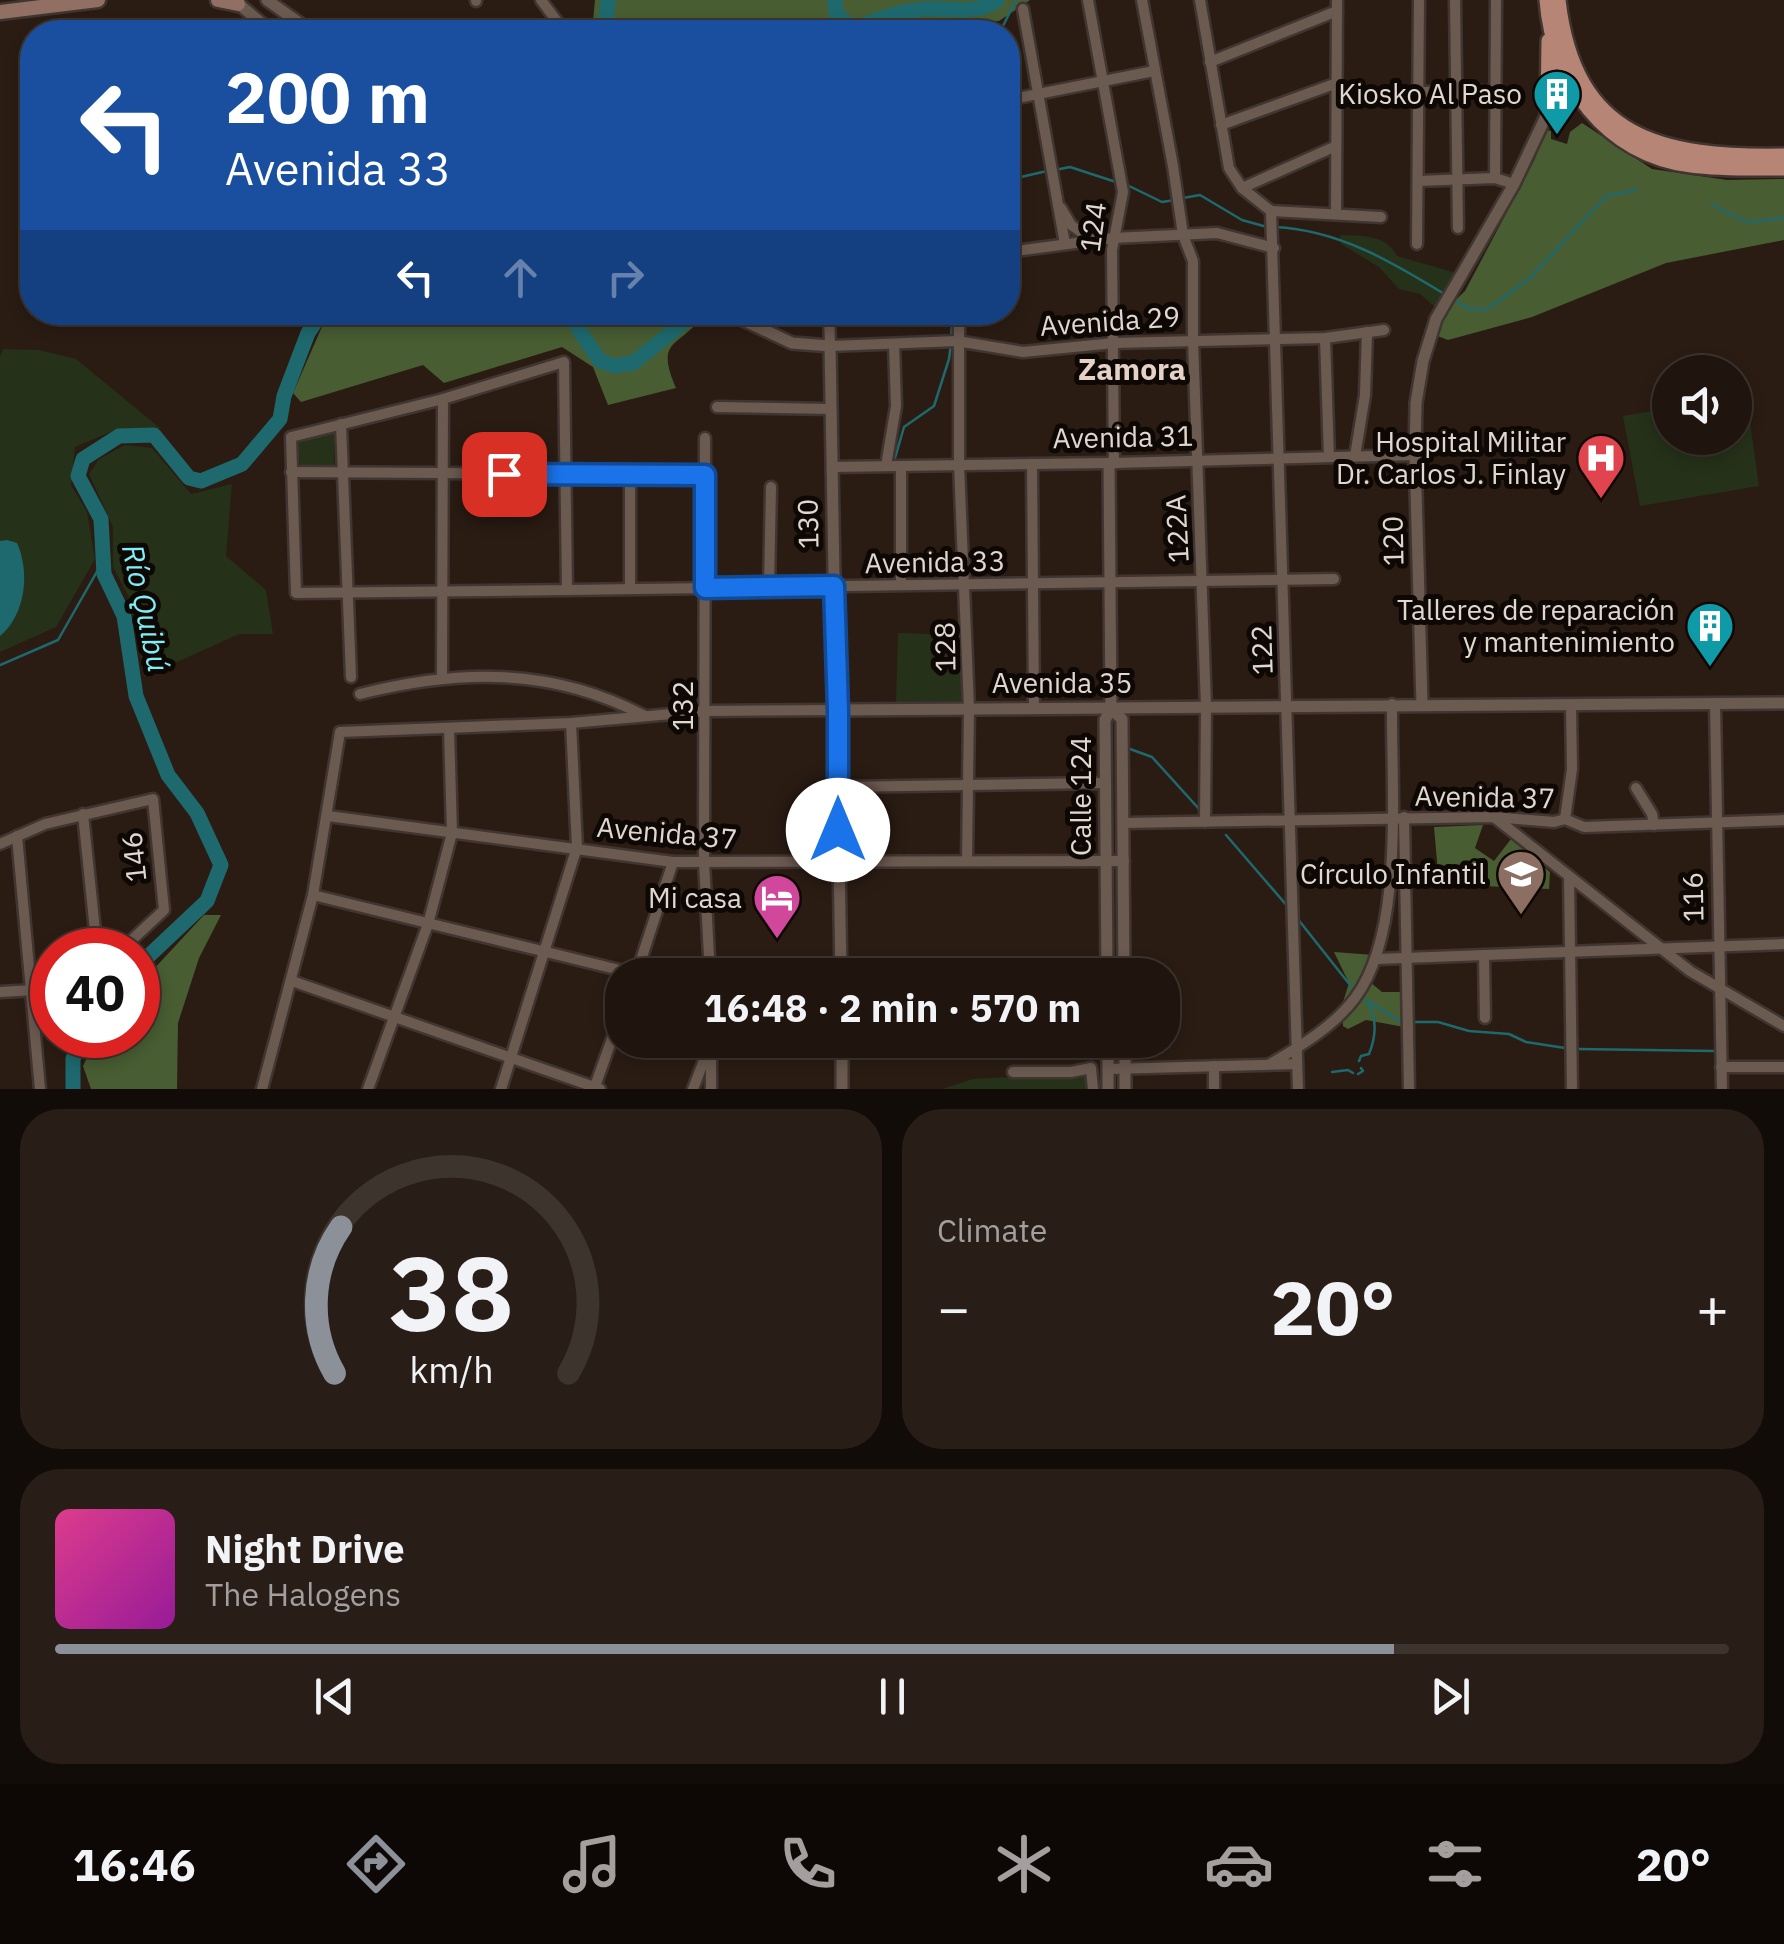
<!DOCTYPE html>
<meta charset="utf-8">
<style>
:root{--surface:#20150e;--page:#281e17;--text:#f1f3f6;--muted:#a29f9e;--line:#3d342e;--accent:#8c9099}
body{margin:0;font-family:"IBM Plex Sans",sans-serif;background:var(--page);color:var(--text);height:100vh;display:flex;flex-direction:column;font-size:38px;white-space:nowrap}
*{box-sizing:border-box;margin:0}
p{font-size:32px;color:var(--muted)}
.icon{flex:none;width:55px;height:55px;fill:none;stroke:currentColor;stroke-width:2;stroke-linecap:round;stroke-linejoin:round}
.map{position:relative;height:1089px;overflow:hidden}
.side{display:flex;flex-direction:column;gap:20px;padding:20px;background:#120c08;flex:1}
.side>*{flex:none}
.guide{position:absolute;left:20px;top:20px;width:1000px;height:305px;border-radius:40px;box-shadow:0 5px 15px #0003,0 0 0 2px var(--line);background:#1a4fa0;color:#fff;overflow:hidden}
.controls{position:absolute;left:1652px;top:355px;display:grid;gap:20px}
.controls a{display:grid;place-items:center;width:100px;height:100px;border-radius:50%;background:var(--surface);box-shadow:0 5px 15px #0003,0 0 0 2px var(--line);font-size:50px}
.speed{position:absolute;left:30px;top:928px;display:flex;gap:20px;font-size:50px;font-weight:700;text-align:center}
.speed>*{display:grid;place-content:center;width:130px;height:130px;border-radius:50%;background:var(--surface);box-shadow:0 5px 15px #0003,0 0 0 2px var(--line);line-height:1}
.speed .limit{border:15px solid #d22;background:#fff;color:#111}
.pin{position:absolute;display:grid;place-items:center;width:85px;height:85px;color:#fff;margin:-42px;border-radius:20px;box-shadow:0 5px 15px #0006}
.me{position:absolute;width:110px;margin:-55px;rotate:0deg;stroke-linejoin:round;filter:drop-shadow(0 0 8px #0008)}
.turn{display:flex;align-items:center;gap:35px;height:210px;padding:0 40px;font-size:45px}
.turn .icon{width:130px;height:130px;stroke-width:2.5}
.turn b{display:block;font-size:70px;line-height:85px}
.lanes{display:flex;align-items:center;height:95px;padding:0 40px;background:#0003;justify-content:center;gap:50px;direction:ltr}
.lanes .off{opacity:.35}
.big{font-size:75px;font-weight:700;line-height:1.1}
.side .tile{flex:1;display:flex;flex-direction:column;justify-content:center;gap:15px;min-width:0;padding:0 35px;border-radius:40px;background:var(--page)}
.side .dial{align-items:center;gap:0}
.dial svg{height:260px;overflow:visible;fill:none;stroke:var(--line);stroke-width:7;stroke-linecap:round;text-anchor:middle}
.dial text{fill:var(--text);stroke:none}
.song{display:flex;align-items:center;gap:30px}
.cover{width:120px;height:120px;border-radius:15px;background:linear-gradient(135deg,hsl(330 70% 55%),hsl(300 70% 35%))}
.played{height:10px;border-radius:5px;background:linear-gradient(90deg,var(--accent) 80%,var(--line) 80%)}
.keys{display:flex;justify-content:space-around;direction:ltr}
.heat{display:flex;justify-content:space-between;align-items:center;font-size:55px;direction:ltr}
.side .tiles{flex:1;display:grid;gap:20px;grid-template-columns:1fr 1fr}
.tile:last-child{grid-column:span 2}
.trip{position:absolute;left:605px;top:958px;width:575px;height:100px;border-radius:40px;background:var(--surface);box-shadow:0 5px 15px #0003,0 0 0 2px var(--line);font-weight:700;line-height:100px;text-align:center}
.menu{display:flex;height:160px;justify-content:space-around;align-items:center;background:#0d0806;color:var(--muted)}
.menu .icon{width:70px;height:70px}
.menu .on{color:var(--accent)}
.menu b{font-size:45px;color:var(--text)}
.map>svg:first-child{display:block}
.green{fill:#253119}
.forest{fill:#485d32}
.water{fill:#1e696e}
.lines{fill:none;stroke-linecap:round;stroke-linejoin:round}
.stream{stroke:#1e696e;stroke-width:2.5}
.river{stroke:#1e696e;stroke-width:15}
.minor-casing{stroke:#403530;stroke-width:15}
.tertiary-casing{stroke:#403530;stroke-width:16}
.secondary-casing{stroke:#403530;stroke-width:19}
.primary-casing{stroke:#403530;stroke-width:20}
.minor{stroke:#6b5a50;stroke-width:10}
.tertiary{stroke:#6b5a50;stroke-width:11}
.secondary{stroke:#916f63;stroke-width:14}
.primary{stroke:#b78576;stroke-width:15}
.route-casing{stroke:#114b97;stroke-width:25}
.route{stroke:#1a73e8;stroke-width:18}
.labels{text-anchor:middle;stroke-width:10;stroke-linejoin:round;paint-order:stroke}
.poi-label{font-size:28px;fill:#e1d7d1;stroke:#0e0805;text-anchor:end}
.street-label{font-size:28px;fill:#e1d7d1;stroke:#0e0805}
.neighbourhood-label{font-size:30px;font-weight:bold;fill:#e5d1c5;stroke:#0e0805}
.water-label{font-size:30px;font-style:italic;fill:#80eef6;stroke:#0e0805}
</style>
<div class="map">
<svg width="1784" height="1089" viewBox="0 0 1784 1089">
<rect width="100%" height="100%" fill="#2a1c13"/>
<!-- green -->
<g class="green">
<path d="M 1340,235 C 1362,236 1386,234 1397,256 L 1456,273 L 1436,308 L 1420,294 L 1399,289 L 1379,267 L 1341,244 Z"/>
<path d="M 3,349 L 39,350 L 76,359 L 161,429 L 115,430 L 75,447 L 71,485 L 87,512 L 95,559 L 56,627 L 0,652 L 0,357 Z"/>
<path d="M 1746,394 L 1759,486 L 1640,506 L 1623,416 L 1670,408 L 1670,438 L 1735,438 L 1735,396 Z"/>
<path d="M 334,431 L 334,466 L 300,466 L 298,441 Z"/>
<path d="M 125,445 L 152,448 L 191,494 L 232,484 L 226,556 L 266,590 L 273,634 L 239,634 L 144,677 L 133,605 L 113,567 L 113,527 L 89,474 L 99,459 Z"/>
<path d="M 898,633 L 961,635 L 962,703 L 896,702 Z"/>
<path d="M 1095,1072 L 1095,1089 L 942,1089 L 973,1079 Z"/>
</g>
<!-- forest -->
<g class="forest">
<path d="M 595,0 L 1030,0 L 999,21 L 907,24 L 871,32 L 592,32 Z"/>
<path d="M 1582,123 L 1652,169 L 1727,180 L 1784,179 L 1784,240 L 1666,263 L 1532,317 L 1448,340 L 1435,335 L 1436,319 L 1465,291 L 1534,161 L 1546,130 L 1551,131 L 1551,139 L 1567,144 L 1570,132 Z"/>
<path d="M 625,312 L 638,320 L 651,313 L 705,313 C 680,349 654,337 676,388 L 608,405 L 593,367 L 562,347 L 444,383 L 423,365 L 301,402 L 293,393 L 328,313 Z"/>
<path d="M 1483,825 L 1475,848 L 1494,861 L 1511,839 L 1550,872 L 1549,889 L 1439,884 L 1434,827 Z"/>
<path d="M 204,915 L 221,915 L 199,958 L 178,1023 L 177,1089 L 91,1089 L 83,1066 L 98,1035 L 138,1035 L 138,986 Z"/>
<path d="M 1334,952 L 1374,955 L 1364,977 L 1382,992 L 1404,992 L 1404,1027 L 1366,1020 L 1348,1029 L 1343,1026 L 1343,1002 L 1349,983 Z"/>
</g>
<!-- water -->
<path class="water" d="M 7,540 L 17,543 C 30,572 26,614 0,636 L 0,541 Z"/>
<g class="lines">
<!-- stream -->
<g class="stream">
<path d="M 1000,32 L 1016,0"/>
<path d="M 1055,170 L 1070,167 L 1119,183"/>
<path d="M 1008,180 L 1047,171"/>
<path d="M 1127,185 L 1162,202 L 1175,200"/>
<path d="M 1183,198 L 1200,195 L 1242,220 L 1267,227"/>
<path d="M 1712,205 L 1747,222 L 1784,218"/>
<path d="M 1275,227 C 1339,230 1392,262 1446,295"/>
<path d="M 1453,299 L 1467,308 L 1486,310 L 1529,279 L 1606,196 L 1637,190"/>
<path d="M 950,312 L 953,315 L 951,336"/>
<path d="M 895,458 L 904,427 L 934,406 L 949,359 L 951,344"/>
<path d="M 0,665 L 58,640 L 103,561"/>
<path d="M 1130,749 L 1152,757 L 1200,810"/>
<path d="M 1226,835 L 1289,908"/>
<path d="M 1297,918 L 1354,990"/>
<path d="M 1363,998 L 1401,1022"/>
<path d="M 1413,1022 L 1438,1022 L 1469,1031 L 1509,1034 L 1526,1042 L 1565,1048"/>
<path d="M 1578,1049 L 1714,1051"/>
<path d="M 1359,1061 L 1361,1056 L 1369,1054 C 1376,1037 1377,1019 1368,1003"/>
<path d="M 1332,1072 L 1348,1070 L 1353,1073"/>
<path d="M 1358,1074 L 1363,1071 L 1361,1068"/>
</g>
<!-- river -->
<g class="river">
<path d="M 835,0 L 836,14 L 854,29 C 877,19 900,11 925,9 C 950,7 977,16 997,0"/>
<path d="M 605,32 L 608,0"/>
<path d="M 567,312 L 600,361 L 615,366 L 633,363 L 697,312"/>
<path d="M 138,966 L 207,901 L 221,865 L 197,813 L 168,775 L 136,696 L 124,616 L 104,574 L 101,519 L 78,476 L 83,459 L 119,436 L 154,435 L 189,478 L 201,481 L 242,464 L 280,419 L 284,396 L 308,333 L 322,312"/>
<path d="M 73,1089 L 73,1059 L 82,1035"/>
</g>
<!-- minor casing -->
<g class="minor-casing">
<g id="minor">
<path d="M 541,0 L 565,32"/>
<path d="M 1088,0 L 1123,192 L 1112,250 L 1114,463 L 1415,455"/>
<path d="M 1142,0 L 1173,166 L 1183,235 L 1193,261 L 1193,340 L 1206,706 L 1205,822"/>
<path d="M 1200,0 L 1229,168 L 1242,188 L 1271,211 L 1381,217"/>
<path d="M 1455,0 L 1458,228"/>
<path d="M 476,1 L 476,0"/>
<path d="M 1023,9 L 1065,244"/>
<path d="M 1210,62 L 1337,11"/>
<path d="M 1418,92 L 1495,91"/>
<path d="M 1008,100 L 1154,71"/>
<path d="M 1221,125 L 1337,83"/>
<path d="M 1495,178 L 1496,0"/>
<path d="M 1418,181 L 1495,178 L 1514,184"/>
<path d="M 1242,188 L 1336,146"/>
<path d="M 1061,208 L 1071,225 L 1094,241"/>
<path d="M 1271,211 L 1298,1089"/>
<path d="M 1336,214 L 1337,0"/>
<path d="M 1417,244 L 1419,0"/>
<path d="M 1008,252 L 1113,238 L 1217,233 L 1274,248"/>
<path d="M 829,312 L 830,346 L 957,341 L 1023,352 L 1114,343 L 1325,338 L 1384,330"/>
<path d="M 959,312 L 959,465 L 969,708 L 967,861"/>
<path d="M 1325,338 L 1329,457"/>
<path d="M 717,407 L 831,409"/>
<path d="M 341,424 L 351,677"/>
<path d="M 705,438 L 704,862 L 710,975"/>
<path d="M 1355,456 L 1365,395 L 1367,332"/>
<path d="M 1032,464 L 1034,708"/>
<path d="M 886,466 L 896,406 L 894,344"/>
<path d="M 832,467 L 1109,463"/>
<path d="M 291,472 L 705,475"/>
<path d="M 630,474 L 630,589"/>
<path d="M 901,585 L 901,466"/>
<path d="M 769,587 L 771,487"/>
<path d="M 567,590 L 564,362 L 443,399 L 291,437 L 296,593 L 567,590 L 1334,579"/>
<path d="M 442,677 L 443,399"/>
<path d="M 360,694 C 460,669 552,667 645,716"/>
<path d="M 1715,704 L 1722,1089"/>
<path d="M 839,787 L 1105,783"/>
<path d="M 1636,788 L 1652,814 L 1654,825"/>
<path d="M 83,814 L 97,950"/>
<path d="M 328,816 L 673,862 L 1124,861"/>
<path d="M 1404,817 L 1409,1089"/>
<path d="M 1494,817 L 1690,971 L 1784,1026"/>
<path d="M 1565,819 L 1572,769 L 1571,705"/>
<path d="M 1124,823 L 1494,817 L 1554,822 L 1565,819 L 1584,827 L 1784,820"/>
<path d="M 17,836 L 40,1089"/>
<path d="M 0,844 L 45,824 L 153,799 L 164,910 L 121,950"/>
<path d="M 1569,876 L 1572,1089"/>
<path d="M 313,895 L 640,975"/>
<path d="M 1484,955 L 1485,1018"/>
<path d="M 1377,959 L 1784,944"/>
<path d="M 636,975 L 673,862"/>
<path d="M 292,981 L 600,1089"/>
<path d="M 0,992 L 52,989"/>
<path d="M 711,1051 L 711,1089"/>
<path d="M 1270,1064 C 1301,1046 1334,1026 1355,998 C 1405,932 1391,786 1392,704"/>
<path d="M 1214,1066 L 1214,1089"/>
<path d="M 1721,1067 L 1784,1067"/>
<path d="M 1108,1069 L 1297,1064"/>
<path d="M 1013,1072 L 1071,1072 L 1091,1068 L 1093,1089"/>
<path d="M 262,1089 L 313,895 L 340,732 L 571,723 L 705,711 L 838,710"/>
<path d="M 368,1089 L 428,924 L 452,833 L 449,728"/>
<path d="M 501,1089 L 577,847 L 571,723"/>
<path d="M 594,1089 L 622,1011"/>
<path d="M 693,1089 L 711,1042"/>
</g>
</g>
<!-- tertiary casing -->
<g class="tertiary-casing">
<g id="tertiary">
<path d="M 234,0 L 272,32"/>
<path d="M 267,0 L 312,32"/>
<path d="M 726,312 L 792,343 L 830,346 L 841,975"/>
<path d="M 1422,704 L 1415,455 L 1416,403 L 1423,361 L 1436,319 L 1514,184 L 1548,112"/>
<path d="M 1111,709 L 1122,719 L 1124,975"/>
<path d="M 838,710 L 1784,703"/>
<path d="M 1107,975 L 1105,720 L 1111,709 L 1109,463 L 1114,463"/>
<path d="M 842,1040 L 842,1089"/>
<path d="M 1125,1040 L 1125,1089"/>
<path d="M 1108,1089 L 1108,1040"/>
</g>
</g>
<!-- secondary casing -->
<g class="secondary-casing">
<g id="secondary">
<path d="M 218,0 L 238,4"/>
<path d="M 0,12 L 98,0"/>
</g>
</g>
<!-- primary casing -->
<g class="primary-casing">
<g id="primary">
<path d="M 1547,0 C 1553,81 1606,155 1691,165 C 1722,169 1753,168 1784,168"/>
<path d="M 1558,0 C 1574,140 1662,158 1784,156"/>
<path d="M 1548,112 L 1549,41"/>
</g>
</g>
<!-- minor -->
<use href="#minor" class="minor"/>
<!-- tertiary -->
<use href="#tertiary" class="tertiary"/>
<!-- secondary -->
<use href="#secondary" class="secondary"/>
<!-- primary -->
<use href="#primary" class="primary"/>
</g>
<g class="lines">
<!-- route casing -->
<g class="route-casing">
<path id="route" d="M 504,474 L 705,475 L 705,588 L 834,586 L 838,710 L 838,830"/>
</g>
<!-- route -->
<use href="#route" class="route"/>
</g>
<!-- icons -->
<defs>
<g id="building-pin" transform="scale(2.5)"><path d="M0 17L-7.5 6A9.5 9.5 0 1 1 7.5 6Z" fill="#0f9aa8" stroke="#0e0805"/><path d="M-4-6H4V6H1V3H-1V6H-4ZM-2.5-4.3h1.7v1.8h-1.7ZM.8-4.3h1.7v1.8H.8ZM-2.5-1h1.7V.8h-1.7ZM.8-1h1.7V.8H.8Z" fill="#fff"/></g>
<g id="hospital-pin" transform="scale(2.5)"><path d="M0 17L-7.5 6A9.5 9.5 0 1 1 7.5 6Z" fill="#e0444e" stroke="#0e0805"/><path d="M-5-5h3v3.5h4V-5h3V5h-3V1.5h-4V5h-3Z" fill="#fff"/></g>
<g id="school-pin" transform="scale(2.5)"><path d="M0 17L-7.5 6A9.5 9.5 0 1 1 7.5 6Z" fill="#8d6e63" stroke="#0e0805"/><path d="M0-5L7-2L0 1L-7-2ZM-4 1L0 2.5L4 1V4Q0 6-4 4Z" fill="#fff"/></g>
<g id="hotel-pin" transform="scale(2.5)"><path d="M0 17L-7.5 6A9.5 9.5 0 1 1 7.5 6Z" fill="#d1479c" stroke="#0e0805"/><path d="M-6-4.5h1.5V1H6V5H4.5V3h-9V5H-6ZM-4 0a1.8 1.8 0 1 1 3.6 0ZM.5 0V-2.5h3Q6-2.5 6 0Z" fill="#fff"/></g>
</defs>
<g fill-rule="evenodd">
<use href="#building-pin" x="1557" y="94"/>
<use href="#hospital-pin" x="1601" y="458"/>
<use href="#building-pin" x="1710" y="626"/>
<use href="#school-pin" x="1521" y="874"/>
<use href="#hotel-pin" x="777" y="898"/>
</g>
<g class="labels">
<!-- poi labels -->
<g class="poi-label">
<text x="1522" y="104">Kiosko Al Paso</text>
<text x="1566" y="452">Hospital Militar<tspan x="1566" dy="32">Dr. Carlos J. Finlay</tspan></text>
<text x="1675" y="620">Talleres de reparación<tspan x="1675" dy="32">y mantenimiento</tspan></text>
<text x="1486" y="884">Círculo Infantil</text>
<text x="742" y="908">Mi casa</text>
</g>
<!-- street labels -->
<g class="street-label">
<text transform="translate(1093 227) rotate(-82)" y="10">124</text>
<text transform="translate(1110 321) rotate(-4)" y="10">Avenida 29</text>
<text transform="translate(1123 437) rotate(-1)" y="10">Avenida 31</text>
<text transform="translate(808 524) rotate(-91)" y="10">130</text>
<text transform="translate(1177 529) rotate(-93)" y="10">122A</text>
<text transform="translate(1393 541) rotate(-91)" y="10">120</text>
<text transform="translate(935 562) rotate(-1)" y="10">Avenida 33</text>
<text transform="translate(945 647) rotate(-91)" y="10">128</text>
<text transform="translate(1262 650) rotate(-92)" y="10">122</text>
<text x="1062" y="693">Avenida 35</text>
<text transform="translate(683 706) rotate(-90)" y="10">132</text>
<text transform="translate(1081 796) rotate(-90)" y="10">Calle 124</text>
<text transform="translate(1485 797) rotate(1)" y="10">Avenida 37</text>
<text transform="translate(667 833) rotate(5)" y="10">Avenida 37</text>
<text transform="translate(134 857) rotate(-96)" y="10">146</text>
<text transform="translate(1693 897) rotate(-91)" y="10">116</text>
</g>
<!-- neighbourhood labels -->
<g class="neighbourhood-label">
<text x="1132" y="380">Zamora</text>
</g>
<!-- water labels -->
<g class="water-label">
<text transform="translate(145 608) rotate(78)" y="10">Río Quibú</text>
</g>
</g>
</svg>
<div class="controls">
<a><svg class="icon" aria-label="sound" viewBox="0 0 24 24"><path d="M4 9h4l5-4v14l-5-4H4zM17 9q2 3 0 6"/></svg></a>
</div>
<div class="speed"><div class="limit">40</div></div>
<div class="pin" style="left:504px;top:474px;background:#d93025"><svg class="icon" aria-label="arrive" viewBox="0 0 24 24"><path d="M6 21V4h12l-3 4 3 4H6"/></svg></div>
<svg class="me" style="left:838px;top:830px" viewBox="-20 -20 40 40"><circle r="19" fill="#fff"/><path d="M0-13L10 11 0 6-10 11z" fill="#1a73e8"/></svg>
<div class="trip">16:48 · 2 min · 570 m</div>
<div class="guide">
<div class="turn"><svg class="icon" aria-label="left" viewBox="0 0 24 24"><path d="M17 20v-9H6M10 6l-5 5 5 5"/></svg><div><b>200 m</b>Avenida 33</div></div>
<div class="lanes"><svg class="icon" aria-label="left" viewBox="0 0 24 24"><path d="M17 20v-9H6M10 6l-5 5 5 5"/></svg><svg class="icon off" aria-label="ahead" viewBox="0 0 24 24"><path d="M12 20V5M6 11l6-6 6 6"/></svg><svg class="icon off" aria-label="right" viewBox="0 0 24 24"><path d="M7 20v-9h11M14 6l5 5-5 5"/></svg></div>
</div>
</div>
<section class="side">
<div class="tiles">
<div class="tile dial"><svg viewBox="0 0 100 80">
<path d="M14 69A42 42 0 1 1 86 69"/>
<path d="M14 69A42 42 0 0 1 16 24" stroke="#8c9099"/>
<text x="50" y="56" font-size="32" font-weight="700">38</text>
<text x="50" y="72" font-size="11">km/h</text>
</svg></div>
<div class="tile"><p>Climate</p>
<div class="heat"><a>−</a><b class="big">20°</b><a>+</a></div>
</div>
<div class="tile">
<div class="song"><i class="cover"></i><div><b>Night Drive</b><p>The Halogens</p></div></div>
<div class="played"></div>
<div class="keys"><svg class="icon" aria-label="previous" viewBox="0 0 24 24"><path d="M18 5L8 12l10 7zM5 5v14"/></svg><svg class="icon" aria-label="pause" viewBox="0 0 24 24"><path d="M8 5v14M16 5v14"/></svg><svg class="icon" aria-label="next" viewBox="0 0 24 24"><path d="M6 5l10 7-10 7zM19 5v14"/></svg></div>
</div>
</div>
</section>
<nav class="menu">
<b>16:46</b>
<svg class="icon on" aria-label="directions" viewBox="0 0 24 24"><path d="M12 3l9 9-9 9-9-9zM9 14v-3h6M13 9l2 2-2 2"/></svg>
<svg class="icon" aria-label="music" viewBox="0 0 24 24"><path d="M9 18V5l10-2v13"/><circle cx="6" cy="18" r="3"/><circle cx="16" cy="16" r="3"/></svg>
<svg class="icon" aria-label="phone" viewBox="0 0 24 24"><path d="M5 4h4l2 5-3 2q2 4 5 5l2-3 5 2v4C11 20 4 13 5 4z"/></svg>
<svg class="icon" aria-label="climate" viewBox="0 0 24 24"><path d="M12 3v18M4 7l16 10M4 17L20 7"/></svg>
<svg class="icon" aria-label="car" viewBox="0 0 24 24"><path d="M5 17H2v-5l4-1 3-4h7l3 4 3 1v5h-3M9 17h6M6 11h13"/><circle cx="7" cy="17" r="2"/><circle cx="17" cy="17" r="2"/></svg>
<svg class="icon" aria-label="filters" viewBox="0 0 24 24"><path d="M4 7h16M4 17h16"/><circle cx="9" cy="7" r="2"/><circle cx="15" cy="17" r="2"/></svg>
<b>20°</b>
</nav>
